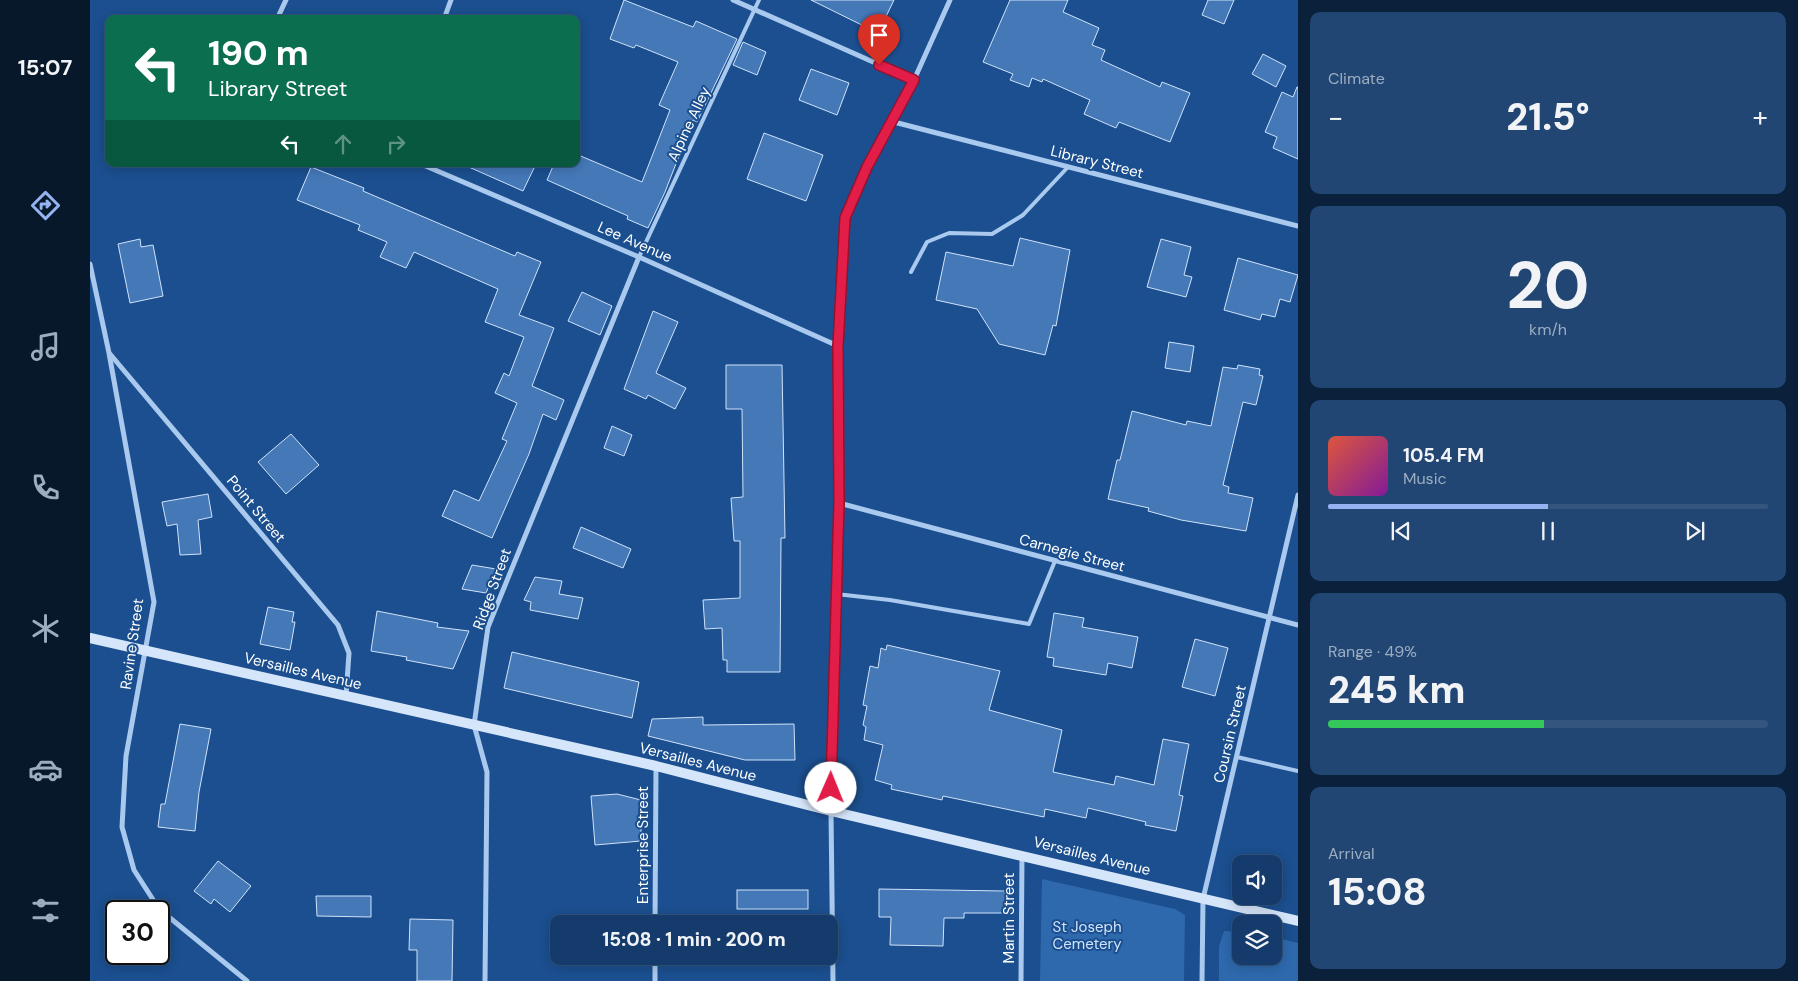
<!DOCTYPE html>
<meta charset="utf-8">
<style>
:root{--surface:#143b6b;--page:#214673;--text:#f1f3f6;--muted:#9dadc1;--line:#33557e;--accent:#95b2f1}
body{margin:0;font-family:"DM Sans",sans-serif;background:var(--page);color:var(--text);height:100vh;display:flex;flex-direction:column;font-size:19px;white-space:nowrap}
*{box-sizing:border-box;margin:0}
p{font-size:16px;color:var(--muted)}
.icon{flex:none;width:28px;height:28px;fill:none;stroke:currentColor;stroke-width:2;stroke-linecap:round;stroke-linejoin:round}
.map{position:relative;flex:1;overflow:hidden}
.details{display:flex;flex-direction:column;gap:12px;padding:12px;background:#0b203b;width:500px}
.details>*{flex:none}
.hud{position:absolute;left:15px;top:15px;width:475px;height:152px;border-radius:10px;box-shadow:0 2px 12px #0003,0 0 0 1px var(--line);background:#0b6e4f;color:#fff;overflow:hidden}
.controls{position:absolute;left:1142px;top:855px;display:grid;gap:10px}
.controls a{display:grid;place-items:center;width:50px;height:50px;border-radius:10px;background:var(--surface);box-shadow:0 2px 12px #0003,0 0 0 1px var(--line);font-size:25px}
.speed{position:absolute;left:15px;top:900px;display:flex;gap:10px;font-size:25px;font-weight:700;text-align:center}
.speed>*{display:grid;place-content:center;width:65px;height:65px;border-radius:50%;background:var(--surface);box-shadow:0 2px 12px #0003,0 0 0 1px var(--line);line-height:1}
.speed .limit{border:2px solid #111;border-radius:8px;background:#fff;color:#111}
.pin{position:absolute;display:grid;place-items:center;width:42px;height:42px;color:#fff;margin:-51px -21px;border-radius:50% 50% 50% 0;rotate:-45deg;box-shadow:0 0 5px #0007}
.pin .icon{rotate:45deg}
.me{position:absolute;width:55px;margin:-28px;rotate:1deg;stroke-linejoin:round;filter:drop-shadow(0 0 4px #0008)}
.turn{display:flex;align-items:center;gap:18px;height:105px;padding:0 20px;font-size:22px}
.turn .icon{width:65px;height:65px;stroke-width:2.5}
.turn b{display:block;font-size:35px;line-height:42px}
.lanes{display:flex;align-items:center;height:48px;padding:0 20px;background:#0003;justify-content:center;gap:25px;direction:ltr}
.lanes .off{opacity:.35}
.big{font-size:38px;font-weight:800;line-height:1.1}
.details .card{flex:1;display:flex;flex-direction:column;justify-content:center;gap:8px;min-width:0;padding:0 18px;border-radius:10px;background:var(--page)}
.details .dial{align-items:center;gap:0}
.dial b{font-size:65px;line-height:1}
.song{display:flex;align-items:center;gap:15px}
.cover{width:60px;height:60px;border-radius:8px;background:linear-gradient(135deg,hsl(10 70% 55%),hsl(290 70% 35%))}
.played{height:5px;border-radius:2px;background:linear-gradient(90deg,var(--accent) 50%,var(--line) 50%)}
.keys{display:flex;justify-content:space-around;direction:ltr}
.heat{display:flex;justify-content:space-between;align-items:center;font-size:28px;direction:ltr}
.charge{height:8px;border-radius:4px;background:linear-gradient(90deg,#34c759 49%,var(--line) 0)}
.trip{position:absolute;left:460px;top:915px;width:288px;height:50px;border-radius:10px;background:var(--surface);box-shadow:0 2px 12px #0003,0 0 0 1px var(--line);font-weight:800;line-height:50px;text-align:center}
main{display:flex;flex:1;min-height:0}
.dock{display:flex;flex-direction:column;width:90px;justify-content:space-around;align-items:center;background:#08182b;color:var(--muted)}
.dock .icon{width:35px;height:35px}
.dock .active{color:var(--accent)}
.dock b{font-size:22px;color:var(--text)}
.map>svg:first-child{display:block}
.green{fill:#2e69ad}
.building{fill:#4478b7;stroke:#cfe3fa}
.lines{fill:none;stroke-linecap:round;stroke-linejoin:round}
.lane{stroke:#a9c9ee;stroke-width:4}
.street{stroke:#a9c9ee;stroke-width:5}
.secondary{stroke:#d6e6fa;stroke-width:10}
.route-casing{stroke:#92132f;stroke-width:12}
.route{stroke:#e11d48;stroke-width:9}
.labels{text-anchor:middle;stroke-width:4;stroke-linejoin:round;paint-order:stroke}
.street-label{font-size:15px;fill:#fff;stroke:#1b4f8f}
.park-label{font-size:15px;fill:#cfe3fa;stroke:#1b4f8f}
</style>
<main>
<nav class="dock">
<b>15:07</b>
<svg class="icon active" aria-label="directions" viewBox="0 0 24 24"><path d="M12 3l9 9-9 9-9-9zM9 14v-3h6M13 9l2 2-2 2"/></svg>
<svg class="icon" aria-label="music" viewBox="0 0 24 24"><path d="M9 18V5l10-2v13"/><circle cx="6" cy="18" r="3"/><circle cx="16" cy="16" r="3"/></svg>
<svg class="icon" aria-label="phone" viewBox="0 0 24 24"><path d="M5 4h4l2 5-3 2q2 4 5 5l2-3 5 2v4C11 20 4 13 5 4z"/></svg>
<svg class="icon" aria-label="climate" viewBox="0 0 24 24"><path d="M12 3v18M4 7l16 10M4 17L20 7"/></svg>
<svg class="icon" aria-label="car" viewBox="0 0 24 24"><path d="M5 17H2v-5l4-1 3-4h7l3 4 3 1v5h-3M9 17h6M6 11h13"/><circle cx="7" cy="17" r="2"/><circle cx="17" cy="17" r="2"/></svg>
<svg class="icon" aria-label="filters" viewBox="0 0 24 24"><path d="M4 7h16M4 17h16"/><circle cx="9" cy="7" r="2"/><circle cx="15" cy="17" r="2"/></svg>
</nav>
<div class="map">
<svg width="1208" height="981" viewBox="0 0 1208 981">
<rect width="100%" height="100%" fill="#1b4f8f"/>
<!-- green -->
<g class="green">
<path d="M 952,879 L 1085,909 L 1095,915 L 1094,981 L 950,981 Z"/>
<path d="M 1134,931 L 1151,932 L 1151,956 L 1184,956 L 1184,937 L 1208,943 L 1208,981 L 1129,981 L 1129,946 Z"/>
</g>
<!-- building -->
<g class="building">
<path d="M 534,0 L 603,27 L 606,21 L 647,39 L 607,122 L 603,120 L 575,192 L 558,228 L 537,219 L 538,216 L 457,180 L 464,164 L 486,164 L 486,154 L 552,182 L 580,110 L 569,105 L 588,62 L 546,45 L 544,48 L 520,39 Z"/>
<path d="M 721,0 L 804,0 L 788,33 Z"/>
<path d="M 920,0 L 978,0 L 973,12 L 1009,28 L 1002,45 L 1015,50 L 1011,60 L 1070,87 L 1072,82 L 1100,93 L 1080,142 L 1029,122 L 1026,128 L 994,114 L 1000,100 L 953,79 L 952,82 L 942,78 L 939,87 L 920,80 L 923,74 L 893,62 Z"/>
<path d="M 1118,0 L 1144,0 L 1134,24 L 1112,15 Z"/>
<path d="M 653,42 L 676,52 L 667,75 L 643,65 Z"/>
<path d="M 1173,54 L 1196,66 L 1186,87 L 1162,74 Z"/>
<path d="M 721,69 L 759,83 L 747,115 L 709,100 Z"/>
<path d="M 1207,87 L 1208,87 L 1208,159 L 1183,148 L 1187,137 L 1175,132 L 1192,92 L 1203,97 Z"/>
<path d="M 674,133 L 733,155 L 716,201 L 657,179 Z"/>
<path d="M 372,164 L 446,164 L 433,191 Z"/>
<path d="M 221,167 L 274,188 L 273,191 L 425,256 L 427,252 L 451,262 L 429,315 L 464,328 L 442,386 L 474,400 L 466,420 L 453,414 L 439,454 L 402,538 L 352,516 L 364,490 L 389,501 L 417,441 L 412,439 L 427,403 L 405,393 L 414,373 L 419,376 L 434,337 L 395,322 L 408,289 L 324,252 L 316,268 L 290,257 L 297,242 L 268,230 L 270,225 L 207,200 Z"/>
<path d="M 930,238 L 980,250 L 966,326 L 963,325 L 955,355 L 909,344 L 887,309 L 846,300 L 856,252 L 923,266 Z"/>
<path d="M 50,239 L 51,247 L 63,245 L 73,296 L 40,303 L 28,244 Z"/>
<path d="M 1071,239 L 1101,247 L 1094,275 L 1102,277 L 1096,297 L 1057,287 Z"/>
<path d="M 1148,258 L 1208,275 L 1200,302 L 1190,299 L 1185,317 L 1172,314 L 1170,320 L 1134,310 Z"/>
<path d="M 492,292 L 522,306 L 510,335 L 478,321 Z"/>
<path d="M 563,311 L 588,322 L 566,373 L 596,388 L 585,409 L 558,395 L 556,399 L 534,389 Z"/>
<path d="M 1079,342 L 1104,346 L 1100,372 L 1075,368 Z"/>
<path d="M 636,365 L 692,365 L 695,538 L 691,538 L 690,672 L 637,672 L 637,660 L 633,660 L 632,628 L 615,629 L 613,600 L 650,598 L 650,541 L 644,541 L 641,498 L 653,497 L 652,409 L 636,409 Z"/>
<path d="M 1148,365 L 1170,369 L 1169,375 L 1173,376 L 1166,405 L 1153,402 L 1133,485 L 1139,487 L 1138,493 L 1163,498 L 1156,531 L 1091,520 L 1058,511 L 1059,508 L 1018,499 L 1027,460 L 1030,460 L 1042,411 L 1096,425 L 1097,421 L 1121,426 L 1133,367 L 1147,369 Z"/>
<path d="M 522,426 L 542,435 L 534,456 L 514,448 Z"/>
<path d="M 201,434 L 229,465 L 196,494 L 168,462 Z"/>
<path d="M 118,494 L 122,517 L 108,520 L 111,554 L 90,555 L 87,524 L 77,526 L 72,502 Z"/>
<path d="M 491,527 L 541,549 L 533,568 L 483,548 Z"/>
<path d="M 382,565 L 406,569 L 396,593 L 372,589 Z"/>
<path d="M 445,577 L 472,581 L 469,594 L 493,598 L 488,619 L 440,610 L 441,602 L 434,600 Z"/>
<path d="M 178,607 L 204,612 L 202,622 L 205,622 L 200,650 L 170,644 Z"/>
<path d="M 287,611 L 348,623 L 347,627 L 379,631 L 363,669 L 316,660 L 317,657 L 281,651 Z"/>
<path d="M 964,613 L 994,618 L 992,627 L 1048,637 L 1042,668 L 1018,663 L 1016,675 L 963,666 L 964,658 L 957,657 Z"/>
<path d="M 1105,639 L 1138,648 L 1125,696 L 1092,687 Z"/>
<path d="M 797,645 L 910,671 L 899,710 L 972,730 L 963,772 L 1024,785 L 1026,776 L 1064,785 L 1073,739 L 1099,744 L 1089,795 L 1093,796 L 1086,831 L 1055,825 L 1056,822 L 998,808 L 996,818 L 955,809 L 954,817 L 853,796 L 852,800 L 801,789 L 802,785 L 785,780 L 793,745 L 774,740 L 776,727 L 773,725 L 777,706 L 773,705 L 780,666 L 788,668 L 791,648 L 796,650 Z"/>
<path d="M 422,652 L 549,682 L 542,718 L 414,688 Z"/>
<path d="M 613,717 L 613,725 L 704,724 L 705,760 L 655,760 L 558,736 L 562,719 Z"/>
<path d="M 90,724 L 121,729 L 109,792 L 105,831 L 68,827 L 71,804 L 75,804 Z"/>
<path d="M 527,794 L 551,800 L 551,841 L 505,845 L 501,796 Z"/>
<path d="M 128,861 L 161,886 L 140,912 L 124,899 L 121,904 L 104,891 Z"/>
<path d="M 789,889 L 915,891 L 915,913 L 874,913 L 874,918 L 854,918 L 853,946 L 800,945 L 801,917 L 789,917 Z"/>
<rect x="647" y="890" width="71" height="19"/>
<path d="M 226,896 L 281,896 L 281,917 L 227,916 Z"/>
<path d="M 320,919 L 363,920 L 362,981 L 327,981 L 327,950 L 319,950 Z"/>
</g>
<g class="lines">
<!-- lane -->
<g class="lane">
<path d="M 549,257 L 669,0"/>
<path d="M 821,272 L 837,242 L 859,233 L 902,234 L 933,215 L 978,167"/>
<path d="M 746,594 L 800,600 L 939,624 L 965,561"/>
<path d="M 1147,757 L 1208,771"/>
</g>
<!-- street -->
<g class="street">
<path d="M 643,0 L 824,80"/>
<path d="M 187,19 L 196,0"/>
<path d="M 354,19 L 361,0"/>
<path d="M 800,121 L 1208,226"/>
<path d="M 331,164 L 549,257 L 748,346"/>
<path d="M 0,264 L 19,353 L 64,602 L 36,756 L 32,827 L 44,870 L 69,909 L 157,981"/>
<path d="M 20,354 L 248,625 L 259,653 L 256,696"/>
<path d="M 749,503 L 1208,625"/>
<path d="M 565,924 L 566,766"/>
<path d="M 395,981 L 397,772 L 384,725 L 398,627 L 549,257"/>
<path d="M 565,981 L 565,956"/>
<path d="M 743,981 L 741,811 L 749,503 L 748,346 L 755,217 L 777,167 L 824,80 L 860,0"/>
<path d="M 931,981 L 932,857"/>
<path d="M 1112,981 L 1113,899 L 1208,495"/>
</g>
<!-- secondary -->
<path class="secondary" d="M 0,638 L 566,766 L 741,811 L 1208,921"/>
</g>
<g class="lines">
<!-- route casing -->
<g class="route-casing">
<path id="route" d="M 741,788 L 749,503 L 748,346 L 755,218 L 777,167 L 824,80 L 789,65"/>
</g>
<!-- route -->
<use href="#route" class="route"/>
</g>
<g class="labels">
<!-- street labels -->
<g class="street-label">
<text transform="translate(599 124) rotate(-65)" y="5">Alpine Alley</text>
<text transform="translate(1007 162) rotate(14)" y="5">Library Street</text>
<text transform="translate(545 242) rotate(24)" y="5">Lee Avenue</text>
<text transform="translate(166 509) rotate(50)" y="5">Point Street</text>
<text transform="translate(982 553) rotate(15)" y="5">Carnegie Street</text>
<text transform="translate(402 589) rotate(-70)" y="5">Ridge Street</text>
<text transform="translate(42 644) rotate(-82)" y="5">Ravine Street</text>
<text transform="translate(213 671) rotate(13)" y="5">Versailles Avenue</text>
<text transform="translate(1140 734) rotate(-77)" y="5">Coursin Street</text>
<text transform="translate(608 762) rotate(14)" y="5">Versailles Avenue</text>
<text transform="translate(553 845) rotate(-90)" y="5">Enterprise Street</text>
<text transform="translate(1002 856) rotate(14)" y="5">Versailles Avenue</text>
<text transform="translate(919 918) rotate(-90)" y="5">Martin Street</text>
</g>
<!-- park labels -->
<g class="park-label">
<text x="997" y="932">St Joseph<tspan x="997" dy="17">Cemetery</tspan></text>
</g>
</g>
</svg>
<div class="controls">
<a><svg class="icon" aria-label="sound" viewBox="0 0 24 24"><path d="M4 9h4l5-4v14l-5-4H4zM17 9q2 3 0 6"/></svg></a>
<a><svg class="icon" aria-label="layers" viewBox="0 0 24 24"><path d="M12 4l9 5-9 5-9-5zM3 14l9 5 9-5"/></svg></a>
</div>
<div class="speed"><div class="limit">30</div></div>
<div class="pin" style="left:789px;top:65px;background:#d93025"><svg class="icon" aria-label="arrive" viewBox="0 0 24 24"><path d="M6 21V4h12l-3 4 3 4H6"/></svg></div>
<svg class="me" style="left:741px;top:788px" viewBox="-20 -20 40 40"><circle r="19" fill="#fff"/><path d="M0-13L10 11 0 6-10 11z" fill="#e11d48"/></svg>
<div class="trip">15:08 · 1 min · 200 m</div>
<div class="hud">
<div class="turn"><svg class="icon" aria-label="left" viewBox="0 0 24 24"><path d="M17 20v-9H6M10 6l-5 5 5 5"/></svg><div><b>190 m</b>Library Street</div></div>
<div class="lanes"><svg class="icon" aria-label="left" viewBox="0 0 24 24"><path d="M17 20v-9H6M10 6l-5 5 5 5"/></svg><svg class="icon off" aria-label="ahead" viewBox="0 0 24 24"><path d="M12 20V5M6 11l6-6 6 6"/></svg><svg class="icon off" aria-label="right" viewBox="0 0 24 24"><path d="M7 20v-9h11M14 6l5 5-5 5"/></svg></div>
</div>
</div>
<section class="details">
<div class="card"><p>Climate</p>
<div class="heat"><a>−</a><b class="big">21.5°</b><a>+</a></div>
</div>
<div class="card dial"><b>20</b><p>km/h</p></div>
<div class="card">
<div class="song"><i class="cover"></i><div><b>105.4 FM</b><p>Music</p></div></div>
<div class="played"></div>
<div class="keys"><svg class="icon" aria-label="previous" viewBox="0 0 24 24"><path d="M18 5L8 12l10 7zM5 5v14"/></svg><svg class="icon" aria-label="pause" viewBox="0 0 24 24"><path d="M8 5v14M16 5v14"/></svg><svg class="icon" aria-label="next" viewBox="0 0 24 24"><path d="M6 5l10 7-10 7zM19 5v14"/></svg></div>
</div>
<div class="card"><p>Range · 49%</p><b class="big">245 km</b><div class="charge"></div></div>
<div class="card"><p>Arrival</p><b class="big">15:08</b></div>
</section>
</main>
